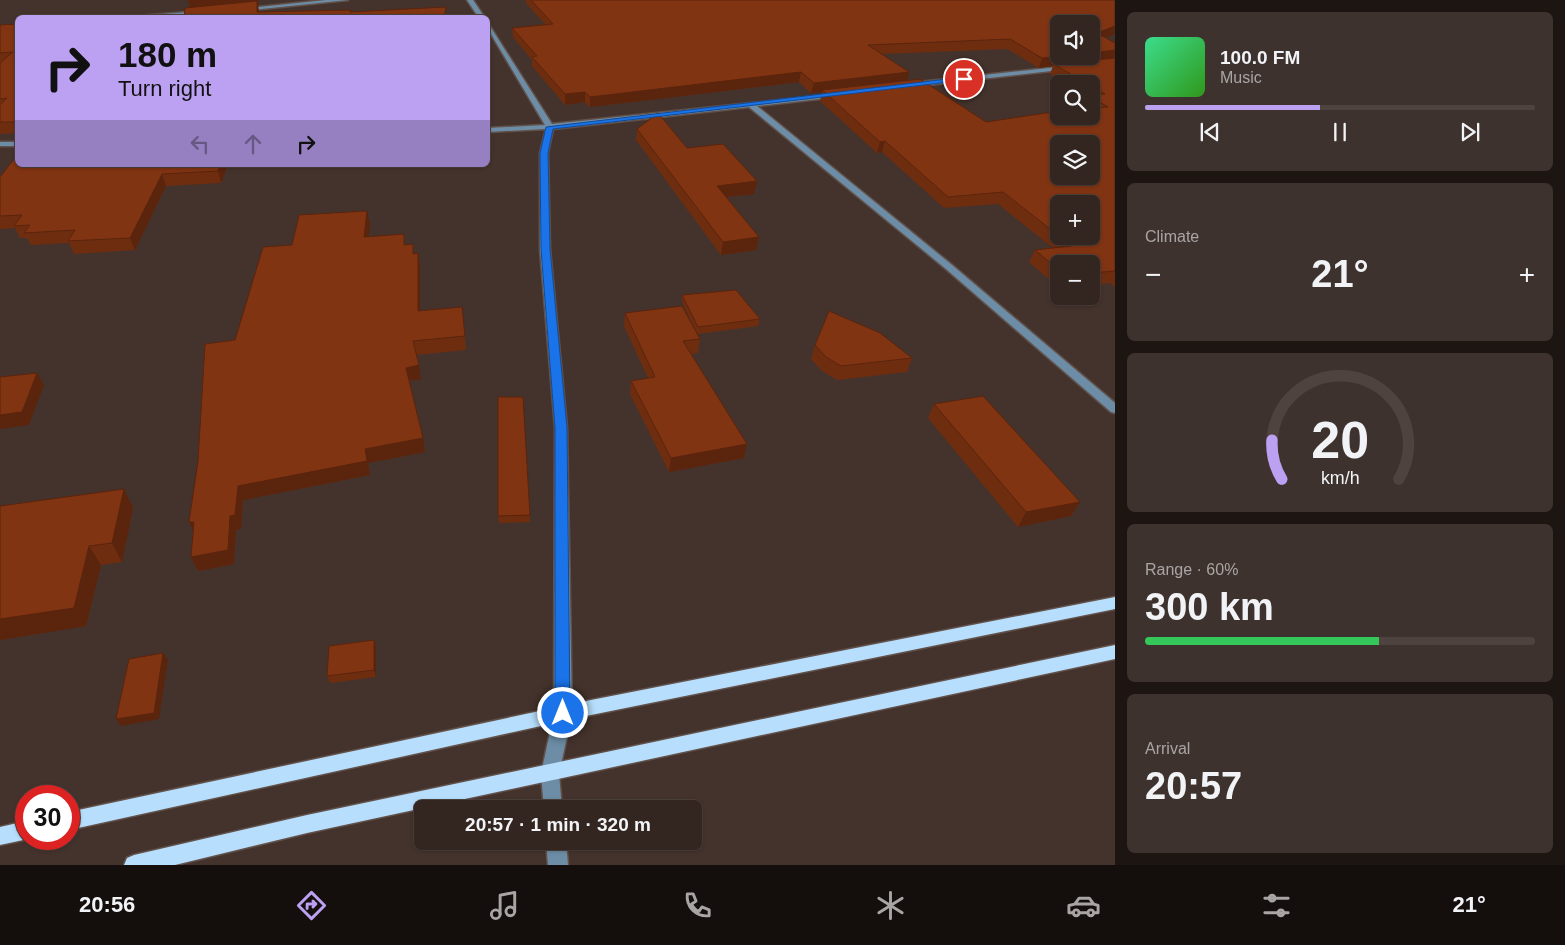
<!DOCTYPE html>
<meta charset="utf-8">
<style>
:root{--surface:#332621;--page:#3e322e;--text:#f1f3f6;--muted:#a9a5a5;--line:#4e433f;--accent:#bca0f2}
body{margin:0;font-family:Helvetica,sans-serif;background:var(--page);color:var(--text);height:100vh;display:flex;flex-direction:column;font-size:19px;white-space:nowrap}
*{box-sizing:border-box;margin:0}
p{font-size:16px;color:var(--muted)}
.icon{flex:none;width:28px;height:28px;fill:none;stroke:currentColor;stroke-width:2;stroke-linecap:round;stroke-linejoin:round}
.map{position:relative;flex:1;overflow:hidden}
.drawer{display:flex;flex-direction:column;gap:12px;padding:12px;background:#1c1512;width:450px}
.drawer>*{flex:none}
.banner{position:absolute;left:15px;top:15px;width:475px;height:152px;border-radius:8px;box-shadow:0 1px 4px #0004,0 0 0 1px var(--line);background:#bca0f2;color:#111;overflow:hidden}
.controls{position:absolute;left:1050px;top:15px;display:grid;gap:10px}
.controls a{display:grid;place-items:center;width:50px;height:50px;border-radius:8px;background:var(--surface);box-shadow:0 1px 4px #0004,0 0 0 1px var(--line);font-size:25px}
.speed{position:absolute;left:15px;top:785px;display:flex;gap:10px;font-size:25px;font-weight:700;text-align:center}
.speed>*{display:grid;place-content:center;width:65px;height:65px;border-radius:50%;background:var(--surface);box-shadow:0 1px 4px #0004,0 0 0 1px var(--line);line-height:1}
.speed .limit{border:8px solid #d22;background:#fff;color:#111}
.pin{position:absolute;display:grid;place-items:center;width:42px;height:42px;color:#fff;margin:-21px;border:2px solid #fff;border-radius:50%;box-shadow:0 1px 5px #0007}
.me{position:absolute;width:55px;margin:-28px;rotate:0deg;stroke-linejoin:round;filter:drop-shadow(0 0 4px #0008)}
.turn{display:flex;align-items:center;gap:18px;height:105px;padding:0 20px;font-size:22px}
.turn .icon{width:65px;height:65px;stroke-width:2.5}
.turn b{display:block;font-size:35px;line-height:42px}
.lanes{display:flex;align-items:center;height:48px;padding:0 20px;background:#0003;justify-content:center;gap:25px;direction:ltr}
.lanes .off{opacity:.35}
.big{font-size:38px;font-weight:800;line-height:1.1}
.drawer .tile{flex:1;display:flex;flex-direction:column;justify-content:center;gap:8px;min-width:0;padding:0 18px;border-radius:8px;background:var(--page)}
.drawer .dial{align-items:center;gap:0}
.dial svg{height:130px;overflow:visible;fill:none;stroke:var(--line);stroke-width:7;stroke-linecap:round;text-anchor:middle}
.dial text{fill:var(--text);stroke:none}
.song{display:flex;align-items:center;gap:15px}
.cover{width:60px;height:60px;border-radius:8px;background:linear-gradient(135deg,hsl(150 70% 55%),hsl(110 70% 35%))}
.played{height:5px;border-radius:2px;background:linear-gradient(90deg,var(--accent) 45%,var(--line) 45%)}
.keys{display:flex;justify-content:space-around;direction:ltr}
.heat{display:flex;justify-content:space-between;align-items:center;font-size:28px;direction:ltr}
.charge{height:8px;border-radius:4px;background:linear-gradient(90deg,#34c759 60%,var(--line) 0)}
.trip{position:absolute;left:414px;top:800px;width:288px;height:50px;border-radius:8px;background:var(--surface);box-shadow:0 1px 4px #0004,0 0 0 1px var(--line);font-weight:800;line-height:50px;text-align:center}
.menu{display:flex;height:80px;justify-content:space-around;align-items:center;background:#140f0d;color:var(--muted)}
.menu .icon{width:35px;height:35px}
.menu .on{color:var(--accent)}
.menu b{font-size:22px;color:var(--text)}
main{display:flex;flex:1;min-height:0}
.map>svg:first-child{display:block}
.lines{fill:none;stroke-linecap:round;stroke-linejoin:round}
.minor-casing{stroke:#61514a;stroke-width:3}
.major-casing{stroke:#61514a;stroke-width:3}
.minor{fill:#6c8da5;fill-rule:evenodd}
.major{fill:#b7dffd;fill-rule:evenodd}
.wall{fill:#6f2d0f;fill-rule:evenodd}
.shaded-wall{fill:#5a240d}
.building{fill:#813412;stroke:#5a240d;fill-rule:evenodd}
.route{fill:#1a73e8;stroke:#114b97}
</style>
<main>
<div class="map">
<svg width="1115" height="865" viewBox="0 0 1115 865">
<rect width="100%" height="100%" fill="#44332c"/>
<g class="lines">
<!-- minor casing -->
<g class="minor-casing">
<g id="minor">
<path d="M 326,0 L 348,0 L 243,11 L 240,9 Z"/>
<path d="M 467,0 L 473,0 L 485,18 L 479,18 Z"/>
<path d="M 202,11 L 200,14 L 134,18 L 137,16 Z"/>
<path d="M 488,23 L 552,124 L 838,94 L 840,95 L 836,97 L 757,106 L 952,265 L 1115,403 L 1115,413 L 1111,412 L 946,269 L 749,107 L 553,129 L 548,153 L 550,249 L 567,428 L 572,713 L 559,774 L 562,809 L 544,809 L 541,774 L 554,713 L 555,428 L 540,249 L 540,153 L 546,129 L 488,132 L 488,128 L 545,125 L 488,29 Z"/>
<path d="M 1067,66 L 1070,68 L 1069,69 L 910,87 L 907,85 L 910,83 Z"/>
<rect x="0" y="142" width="18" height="4"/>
<path d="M 546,841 L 566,841 L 568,865 L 548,865 Z"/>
</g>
</g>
<!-- major casing -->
<g class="major-casing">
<g id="major">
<path d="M 1115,597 L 1115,609 L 591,715 L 69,830 L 69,812 L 591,700 Z"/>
<path d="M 1115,645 L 1115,659 L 307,833 L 175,865 L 124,865 L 127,858 L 134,855 L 307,815 Z"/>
<path d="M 26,821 L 28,839 L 0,845 L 0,827 Z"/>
</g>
</g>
<!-- minor -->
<use href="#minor" class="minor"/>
<!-- major -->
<use href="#major" class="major"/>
</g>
<!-- wall -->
<g class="wall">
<path d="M 526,0 L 1115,0 L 1105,38 L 1115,43 L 1115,287 L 1110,283 L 1091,285 L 1091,264 L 1059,264 L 1059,288 L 1029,262 L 1035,250 L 1053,248 L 998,204 L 944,208 L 882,152 L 877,153 L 820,101 L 822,92 L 811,93 L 799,82 L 590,107 L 585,102 L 565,105 L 532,66 L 532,60 L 513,37 L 512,28 L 545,24 L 526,3 ZM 1007,49 L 1039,68 L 1053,66 L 1050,74 L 1065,84 L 1091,84 L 1091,116 L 986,122 L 907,81 L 882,54 Z"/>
<path d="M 18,24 L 18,133 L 0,134 L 0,25 Z"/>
<path d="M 637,129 L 687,148 L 757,181 L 754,194 L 726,197 L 759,237 L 756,250 L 721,255 L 636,140 Z"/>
<path d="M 18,165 L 228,165 L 221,183 L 166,186 L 135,250 L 74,254 L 69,243 L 31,245 L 27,238 L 20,238 L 15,228 L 0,229 L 0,177 Z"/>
<path d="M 370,224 L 368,237 L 404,234 L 405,245 L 413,244 L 414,254 L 418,253 L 420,266 L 420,311 L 462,307 L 466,350 L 416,355 L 421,379 L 409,381 L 425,452 L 368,463 L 370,475 L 243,500 L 241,529 L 236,530 L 234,564 L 198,571 L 191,557 L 235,340 L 292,245 Z"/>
<path d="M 682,295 L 760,319 L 758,326 L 698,334 L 700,339 L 698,353 L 691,354 L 747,444 L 744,458 L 669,472 L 630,394 L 631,381 L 648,378 L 624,326 L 625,313 L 695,330 L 682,302 Z"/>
<path d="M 815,345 L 912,358 L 907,372 L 837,380 L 822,371 L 811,359 Z"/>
<path d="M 523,397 L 530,522 L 499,523 L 498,516 Z"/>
<path d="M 934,404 L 1080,502 L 1071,516 L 1018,527 L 928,418 Z"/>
<path d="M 124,489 L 133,508 L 122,562 L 101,565 L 86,626 L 0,640 L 0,506 Z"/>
<path d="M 374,640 L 376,647 L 376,677 L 330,683 L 327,676 Z"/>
</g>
<!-- shaded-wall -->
<g class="shaded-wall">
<path d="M 203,0 L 259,0 L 259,4 L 258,4 L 259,11 L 259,18 L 191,11 L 188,1 Z"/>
<path d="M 1115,26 L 1115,34 L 1093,43 L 1097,33 Z"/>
<path d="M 1115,50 L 1115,60 L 1054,64 L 1053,66 L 1039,68 L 1042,58 L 1059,56 L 1091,56 L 1091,53 Z"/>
<path d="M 801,72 L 799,82 L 590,107 L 590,97 Z"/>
<path d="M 909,72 L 907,82 L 822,90 L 822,92 L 811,93 L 814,83 Z"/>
<path d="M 585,92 L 585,102 L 565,105 L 565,94 Z"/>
<path d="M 885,141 L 882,152 L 877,153 L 880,142 Z"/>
<path d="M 220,165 L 228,165 L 221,183 L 218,171 Z"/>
<path d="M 162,174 L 166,186 L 135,250 L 130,238 Z"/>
<path d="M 757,181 L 754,194 L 716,198 L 717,186 Z"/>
<path d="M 367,211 L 370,224 L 367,250 L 364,237 Z"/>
<path d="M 759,237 L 756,250 L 721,255 L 723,242 Z"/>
<path d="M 418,253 L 420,266 L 420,324 L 418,311 Z"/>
<path d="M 419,365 L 421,379 L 408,381 L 406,368 Z"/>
<path d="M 37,373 L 44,385 L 29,425 L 0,429 L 0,415 Z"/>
<path d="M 423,438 L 425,452 L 368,463 L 370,475 L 243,500 L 241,529 L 236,530 L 234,564 L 198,571 L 191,557 L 230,516 L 238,486 L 365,449 Z"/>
<path d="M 747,444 L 744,458 L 669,472 L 671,458 Z"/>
<path d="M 124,489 L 133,508 L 122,562 L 112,543 Z"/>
<path d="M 1080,502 L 1071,516 L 1018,527 L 1026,512 Z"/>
<path d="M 189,522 L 194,522 L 196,536 Z"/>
<path d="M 89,546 L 101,565 L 86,626 L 0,640 L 0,619 Z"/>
<path d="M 374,640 L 376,647 L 376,677 L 374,670 Z"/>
<path d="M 163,653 L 168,660 L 159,719 L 121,726 L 116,719 Z"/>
</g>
<!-- building -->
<g class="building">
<path d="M 189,0 L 203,0 L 188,1 Z"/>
<path d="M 531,0 L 1115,0 L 1115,26 L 1097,33 L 1115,43 L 1115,50 L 1091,53 L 1091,24 L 1059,24 L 1059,56 L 1042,58 L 1010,39 L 868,45 L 909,72 L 814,83 L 801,72 L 590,97 L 585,92 L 565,94 L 532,57 L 537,56 L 512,28 L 553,24 Z"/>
<path d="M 257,1 L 257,12 L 351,10 L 350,12 L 446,7 L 444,18 L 184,18 L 185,8 Z"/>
<path d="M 18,24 L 18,122 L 0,122 L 0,105 L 7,98 L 0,99 L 0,63 L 13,52 L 0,53 L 0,25 Z"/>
<path d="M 1115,58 L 1115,271 L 1091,273 L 1091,264 L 1059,264 L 1059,270 L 1035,250 L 1071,246 L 1059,236 L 1091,236 L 1091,204 L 1059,204 L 1059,236 L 1003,192 L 948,197 L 885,141 L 880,142 L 822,90 L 920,79 L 986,122 L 1059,111 L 1059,116 L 1091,116 L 1091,108 L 1108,107 L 1091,97 L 1091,95 L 1105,94 L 1091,86 L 1091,84 L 1087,84 L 1054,64 ZM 1059,144 L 1091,144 L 1091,176 L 1059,176 Z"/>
<path d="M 658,113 L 687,148 L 723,144 L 757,181 L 717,186 L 759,237 L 723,242 L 637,129 Z"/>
<path d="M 18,154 L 18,165 L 220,165 L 218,171 L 162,174 L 130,238 L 68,241 L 75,230 L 24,233 L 30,225 L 14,226 L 22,215 L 0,216 L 0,177 Z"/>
<path d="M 367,211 L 364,237 L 404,234 L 404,245 L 413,244 L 413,254 L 418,253 L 418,311 L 462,307 L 465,336 L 413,341 L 419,365 L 406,368 L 423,438 L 365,449 L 367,461 L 238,486 L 235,515 L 230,516 L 228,550 L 191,557 L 194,522 L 189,522 L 198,461 L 205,344 L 235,340 L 263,247 L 292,245 L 299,215 Z"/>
<path d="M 736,290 L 760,319 L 698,327 L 682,295 Z"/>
<path d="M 682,306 L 700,339 L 683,341 L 747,444 L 671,458 L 631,381 L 655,377 L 625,313 Z"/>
<path d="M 829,311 L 880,333 L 912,358 L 841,366 L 826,357 L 815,345 Z"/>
<path d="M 37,373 L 22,412 L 0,415 L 0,377 Z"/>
<path d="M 983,396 L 1080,502 L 1026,512 L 934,404 Z"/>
<path d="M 498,397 L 523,397 L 530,515 L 498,516 Z"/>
<path d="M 124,489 L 112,543 L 89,546 L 74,608 L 0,619 L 0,506 Z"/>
<path d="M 374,640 L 374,670 L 327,676 L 329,646 Z"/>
<path d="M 163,653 L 154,713 L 116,719 L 129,659 Z"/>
</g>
<!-- route -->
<path class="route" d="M 964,77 L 966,80 L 553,129 L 548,153 L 550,249 L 567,428 L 570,713 L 568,718 L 563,720 L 557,718 L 555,713 L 555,428 L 541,249 L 540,153 L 546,127 Z"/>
</svg>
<div class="controls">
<a><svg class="icon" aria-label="sound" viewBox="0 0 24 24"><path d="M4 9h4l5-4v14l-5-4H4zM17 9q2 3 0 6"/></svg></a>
<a><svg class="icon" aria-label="search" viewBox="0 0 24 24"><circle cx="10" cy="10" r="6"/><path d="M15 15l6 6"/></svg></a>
<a><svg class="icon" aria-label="layers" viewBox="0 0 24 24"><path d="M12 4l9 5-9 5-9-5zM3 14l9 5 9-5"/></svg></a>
<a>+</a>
<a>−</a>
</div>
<div class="speed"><div class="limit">30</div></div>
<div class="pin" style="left:964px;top:79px;background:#d93025"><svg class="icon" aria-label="arrive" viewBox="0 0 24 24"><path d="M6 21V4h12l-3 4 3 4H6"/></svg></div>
<svg class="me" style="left:563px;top:713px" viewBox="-20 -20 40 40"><circle r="17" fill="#1a73e8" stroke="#fff" stroke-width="3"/><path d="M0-11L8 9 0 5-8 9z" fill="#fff"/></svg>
<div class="trip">20:57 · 1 min · 320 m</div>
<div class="banner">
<div class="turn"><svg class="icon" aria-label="right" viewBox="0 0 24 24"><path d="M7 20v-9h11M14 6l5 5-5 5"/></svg><div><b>180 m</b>Turn right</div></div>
<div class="lanes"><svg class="icon off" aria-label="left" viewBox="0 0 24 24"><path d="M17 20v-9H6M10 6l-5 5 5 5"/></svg><svg class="icon off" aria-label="ahead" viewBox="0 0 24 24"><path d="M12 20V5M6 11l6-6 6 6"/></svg><svg class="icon" aria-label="right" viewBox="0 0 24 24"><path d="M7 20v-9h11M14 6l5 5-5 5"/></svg></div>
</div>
</div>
<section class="drawer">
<div class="tile">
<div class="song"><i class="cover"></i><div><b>100.0 FM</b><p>Music</p></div></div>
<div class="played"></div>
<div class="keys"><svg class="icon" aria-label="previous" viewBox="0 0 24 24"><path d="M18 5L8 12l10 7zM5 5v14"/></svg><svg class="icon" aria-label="pause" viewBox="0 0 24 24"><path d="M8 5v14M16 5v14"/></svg><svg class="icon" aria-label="next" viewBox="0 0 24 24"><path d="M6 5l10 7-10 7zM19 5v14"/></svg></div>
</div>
<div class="tile"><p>Climate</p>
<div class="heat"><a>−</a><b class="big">21°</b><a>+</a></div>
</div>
<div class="tile dial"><svg viewBox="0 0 100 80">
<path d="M14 69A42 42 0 1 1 86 69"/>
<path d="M14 69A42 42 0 0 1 8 45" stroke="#bca0f2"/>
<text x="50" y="56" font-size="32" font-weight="700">20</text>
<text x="50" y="72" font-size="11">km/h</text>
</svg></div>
<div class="tile"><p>Range · 60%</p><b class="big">300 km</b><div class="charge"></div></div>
<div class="tile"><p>Arrival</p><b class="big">20:57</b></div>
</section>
</main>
<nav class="menu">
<b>20:56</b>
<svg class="icon on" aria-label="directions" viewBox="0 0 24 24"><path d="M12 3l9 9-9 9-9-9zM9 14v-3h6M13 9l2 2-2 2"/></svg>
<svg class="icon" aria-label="music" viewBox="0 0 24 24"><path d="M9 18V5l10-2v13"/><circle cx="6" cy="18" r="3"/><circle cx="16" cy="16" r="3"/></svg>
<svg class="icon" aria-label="phone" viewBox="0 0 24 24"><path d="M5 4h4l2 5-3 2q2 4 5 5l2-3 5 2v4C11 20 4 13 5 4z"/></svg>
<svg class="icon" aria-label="climate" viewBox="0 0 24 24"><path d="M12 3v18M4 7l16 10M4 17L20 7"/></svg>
<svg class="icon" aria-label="car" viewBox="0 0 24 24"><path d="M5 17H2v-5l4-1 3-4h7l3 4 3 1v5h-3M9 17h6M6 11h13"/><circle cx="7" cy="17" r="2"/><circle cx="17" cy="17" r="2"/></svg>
<svg class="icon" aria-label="filters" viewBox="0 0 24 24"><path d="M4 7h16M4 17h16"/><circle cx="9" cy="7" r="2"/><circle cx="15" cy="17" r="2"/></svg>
<b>21°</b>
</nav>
